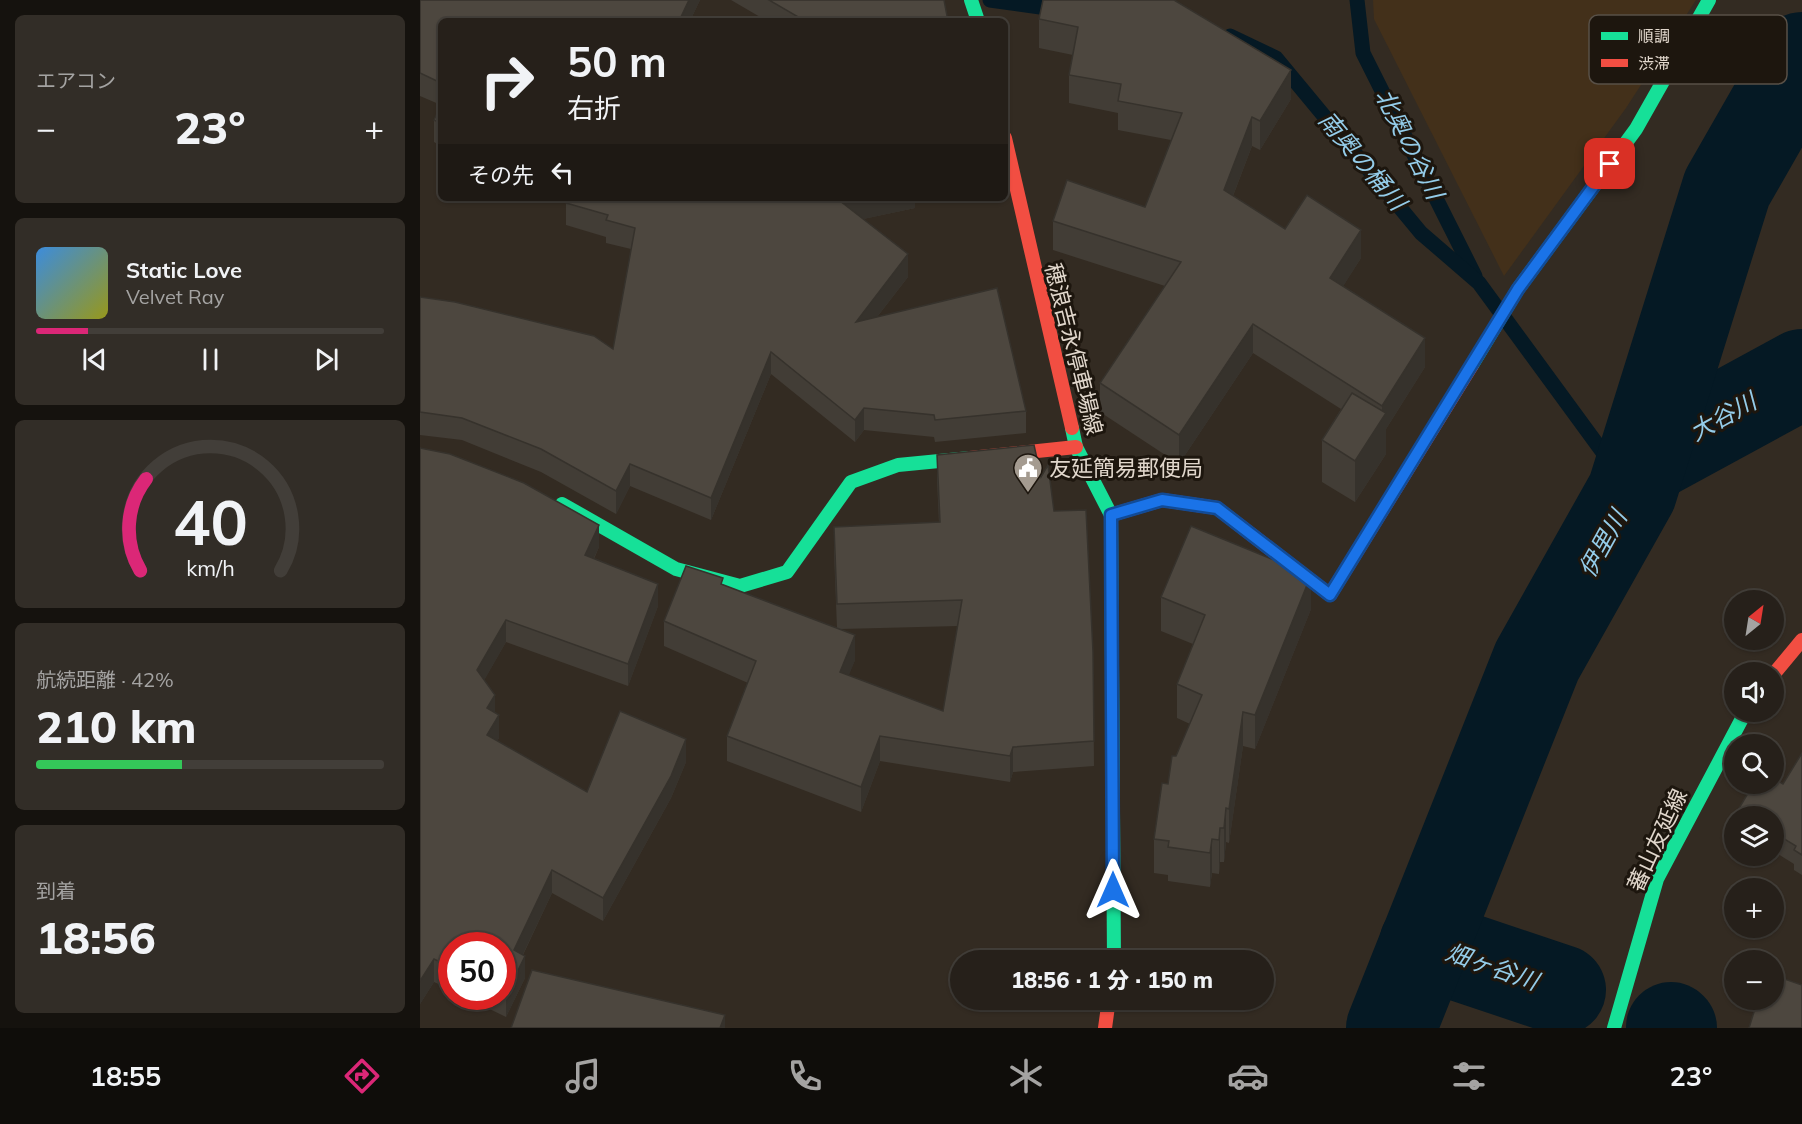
<!DOCTYPE html>
<html lang="ja">
<meta charset="utf-8">
<style>
:root{--surface:#26201a;--page:#322d27;--text:#f1f3f6;--muted:#a4a3a2;--line:#423e39;--accent:#db2777}
body{margin:0;font-family:Mulish,"Noto Sans JP",sans-serif;background:var(--page);color:var(--text);height:100vh;display:flex;flex-direction:column;font-size:22px;white-space:nowrap}
*{box-sizing:border-box;margin:0}
p{font-size:20px;color:var(--muted)}
.icon{flex:none;width:33px;height:33px;fill:none;stroke:currentColor;stroke-width:2;stroke-linecap:round;stroke-linejoin:round}
.map{position:relative;flex:1;overflow:hidden}
.drawer{display:flex;flex-direction:column;gap:15px;padding:15px;background:#15120e;width:420px}
.drawer>*{flex:none}
.top-card{position:absolute;left:18px;top:18px;width:570px;height:183px;border-radius:9px;box-shadow:0 2px 4px #0004,0 0 0 2px var(--line);background:#26201a;color:var(--text);overflow:hidden}
.needle{width:39px;rotate:30deg}
.controls{position:absolute;left:1304px;top:590px;display:grid;gap:12px}
.controls a{display:grid;place-items:center;width:60px;height:60px;border-radius:50%;background:var(--surface);box-shadow:0 2px 4px #0004,0 0 0 2px var(--line);font-size:30px}
.speed{position:absolute;left:18px;top:932px;display:flex;gap:12px;font-size:30px;font-weight:700;text-align:center}
.speed>*{display:grid;place-content:center;width:78px;height:78px;border-radius:50%;background:var(--surface);box-shadow:0 2px 4px #0004,0 0 0 2px var(--line);line-height:1}
.speed .limit{border:9px solid #d22;background:#fff;color:#111}
.pin{position:absolute;display:grid;place-items:center;width:51px;height:51px;color:#fff;margin:-26px;border-radius:12px;box-shadow:0 3px 9px #0006}
.me{position:absolute;width:66px;margin:-33px;rotate:0deg;stroke-linejoin:round;filter:drop-shadow(0 0 4px #0008)}
.turn{display:flex;align-items:center;gap:21px;height:126px;padding:0 30px;font-size:27px}
.turn .icon{width:78px;height:78px;stroke-width:2.5}
.turn b{display:block;font-size:42px;line-height:51px}
.then{display:flex;align-items:center;height:57px;padding:0 30px;background:#0003;gap:12px;font-size:22px}
.big{font-size:45px;font-weight:800;line-height:1.1}
.drawer .widget{flex:1;display:flex;flex-direction:column;justify-content:center;gap:9px;min-width:0;padding:0 21px;border-radius:9px;background:var(--page)}
.drawer .dial{align-items:center;gap:0}
.dial svg{height:156px;overflow:visible;fill:none;stroke:var(--line);stroke-width:7;stroke-linecap:round;text-anchor:middle}
.dial text{fill:var(--text);stroke:none}
.song{display:flex;align-items:center;gap:18px}
.cover{width:72px;height:72px;border-radius:9px;background:linear-gradient(135deg,hsl(210 70% 55%),hsl(60 70% 35%))}
.played{height:6px;border-radius:3px;background:linear-gradient(90deg,var(--accent) 15%,var(--line) 15%)}
.keys{display:flex;justify-content:space-around;direction:ltr}
.heat{display:flex;justify-content:space-between;align-items:center;font-size:33px;direction:ltr}
.charge{height:9px;border-radius:4px;background:linear-gradient(90deg,#34c759 42%,var(--line) 0)}
.trip{position:absolute;left:530px;top:950px;width:324px;height:60px;border-radius:30px;background:var(--surface);box-shadow:0 2px 4px #0004,0 0 0 2px var(--line);font-weight:800;line-height:60px;text-align:center}
.tabs{display:flex;height:96px;justify-content:space-around;align-items:center;background:#0f0d0a;color:var(--muted)}
.tabs .icon{width:42px;height:42px}
.tabs .selected{color:var(--accent)}
.tabs b{font-size:27px;color:var(--text)}
main{display:flex;flex:1;min-height:0}
.map>svg:first-child{display:block}
.built{fill:#43301a}
.lines{fill:none;stroke-linecap:round;stroke-linejoin:round}
.stream{stroke:#051924;stroke-width:15}
.river{stroke:#051924;stroke-width:90}
.fast{stroke:#16e098;stroke-width:14}
.jam{stroke:#f24e42;stroke-width:14}
.wall{fill:#423d36;fill-rule:evenodd}
.shaded-wall{fill:#36322c}
.building{fill:#4d473f;stroke:#36322c;stroke-width:1.5}
.route-casing{stroke:#114b97;stroke-width:15}
.route{stroke:#1a73e8;stroke-width:10}
.labels{text-anchor:middle;stroke-width:6;stroke-linejoin:round;paint-order:stroke}
.street-label{font-size:22px;fill:#e1d7cc;stroke:#1d160e}
.poi-label{font-size:22px;fill:#e1d7cc;stroke:#1d160e;text-anchor:start}
.water-label{font-size:24px;font-style:italic;fill:#94cce9;stroke:#1d160e}
.key{fill:#1d160e;stroke:#585047;stroke-width:1.5}
.key-label{font-size:16px;fill:#e1d7cc}
</style>
<main>
<section class="drawer">
<div class="widget"><p>エアコン</p>
<div class="heat"><a>−</a><b class="big">23°</b><a>+</a></div>
</div>
<div class="widget">
<div class="song"><i class="cover"></i><div><b>Static Love</b><p>Velvet Ray</p></div></div>
<div class="played"></div>
<div class="keys"><svg class="icon" aria-label="previous" viewBox="0 0 24 24"><path d="M18 5L8 12l10 7zM5 5v14"/></svg><svg class="icon" aria-label="pause" viewBox="0 0 24 24"><path d="M8 5v14M16 5v14"/></svg><svg class="icon" aria-label="next" viewBox="0 0 24 24"><path d="M6 5l10 7-10 7zM19 5v14"/></svg></div>
</div>
<div class="widget dial"><svg viewBox="0 0 100 80">
<path d="M14 69A42 42 0 1 1 86 69"/>
<path d="M14 69A42 42 0 0 1 17 22" stroke="#db2777"/>
<text x="50" y="56" font-size="32" font-weight="700">40</text>
<text x="50" y="72" font-size="11">km/h</text>
</svg></div>
<div class="widget"><p>航続距離 · 42%</p><b class="big">210 km</b><div class="charge"></div></div>
<div class="widget"><p>到着</p><b class="big">18:56</b></div>
</section>
<div class="map">
<svg width="1382" height="1028" viewBox="0 0 1382 1028">
<rect width="100%" height="100%" fill="#332b22"/>
<!-- built -->
<path class="built" d="M 953,0 L 1276,0 L 1206,108 L 1084,276 L 954,19 Z"/>
<g class="lines">
<!-- stream -->
<g class="stream">
<path d="M 570,0 L 642,10"/>
<path d="M 937,0 L 943,53 L 1055,276"/>
<path d="M 810,36 L 856,58 L 1001,233 L 1059,283 L 1212,492"/>
</g>
<!-- river -->
<g class="river">
<path d="M 1224,460 L 1382,374"/>
<path d="M 1004,944 L 1141,990"/>
<path d="M 1251,1027 L 1252,1028"/>
<path d="M 971,1028 L 1117,661 L 1212,492 L 1307,188 L 1382,57"/>
</g>
<!-- fast -->
<g class="fast">
<path d="M 551,0 L 558,21"/>
<path d="M 1052,365 L 1098,289 L 1216,129 L 1289,0"/>
<path d="M 652,428 L 656,447 L 691,515 L 694,960"/>
<path d="M 142,504 L 256,569 L 320,586 L 367,572 L 431,482 L 478,465 L 550,458"/>
<path d="M 1194,1028 L 1237,879 L 1326,711"/>
</g>
<!-- jam -->
<g class="jam">
<path d="M 585,138 L 652,428"/>
<path d="M 550,458 L 656,447"/>
<path d="M 691,515 L 742,500 L 797,508 L 910,595 L 1052,365"/>
<path d="M 1353,675 L 1382,640"/>
<path d="M 685,1028 L 689,999"/>
</g>
</g>
<!-- wall -->
<g class="wall">
<path d="M 0,0 L 280,0 L 270,21 L 21,21 L 21,146 L 14,142 L 14,120 L 21,105 L 0,96 Z"/>
<path d="M 311,0 L 524,0 L 528,21 L 347,21 Z"/>
<path d="M 623,0 L 871,99 L 840,150 L 832,146 L 813,196 L 865,229 L 941,258 L 923,286 L 1005,367 L 966,429 L 966,454 L 935,502 L 902,482 L 902,440 L 921,409 L 833,353 L 759,464 L 680,412 L 680,383 L 745,286 L 633,250 L 633,221 L 725,207 L 751,140 L 698,130 L 698,113 L 649,103 L 649,75 L 653,55 L 619,48 L 619,19 Z"/>
<path d="M 148,198 L 511,198 L 495,201 L 495,208 L 443,219 L 488,277 L 457,317 L 606,411 L 606,433 L 515,442 L 514,437 L 444,430 L 435,442 L 351,374 L 291,520 L 210,486 L 196,514 L 121,472 L 42,440 L 0,435 L 0,297 L 193,349 L 211,249 L 186,243 L 186,237 L 146,225 L 146,203 Z"/>
<path d="M 0,448 L 179,547 L 174,559 L 238,606 L 208,686 L 86,642 L 64,680 L 75,713 L 79,738 L 77,741 L 167,792 L 266,762 L 251,798 L 183,921 L 132,893 L 103,955 L 105,978 L 86,1017 L 43,996 L 82,996 L 82,945 L 32,945 L 32,990 L 14,982 L 0,1004 Z"/>
<path d="M 517,455 L 621,477 L 634,511 L 673,652 L 674,766 L 593,772 L 590,782 L 460,761 L 441,812 L 307,761 L 307,736 L 328,683 L 244,646 L 244,621 L 303,585 L 417,628 L 414,553 L 414,527 L 519,523 L 517,480 ZM 538,626 L 523,711 L 428,676 L 435,660 L 421,629 Z"/>
<path d="M 741,597 L 891,609 L 835,749 L 823,746 L 809,843 L 806,842 L 804,862 L 800,862 L 799,874 L 792,873 L 790,887 L 748,881 L 748,875 L 734,873 L 734,839 L 748,784 L 756,756 L 770,724 L 757,718 L 757,684 L 773,644 L 741,631 Z"/>
<path d="M 1382,753 L 1382,875 L 1374,870 L 1374,864 L 1353,851 L 1353,816 L 1318,816 L 1318,810 L 1363,784 Z"/>
</g>
<!-- shaded-wall -->
<g class="shaded-wall">
<path d="M 269,0 L 280,0 L 270,21 L 259,21 Z"/>
<path d="M 871,70 L 871,99 L 840,150 L 840,121 Z"/>
<path d="M 832,117 L 832,146 L 804,219 L 804,190 Z"/>
<path d="M 435,198 L 511,198 L 495,201 L 495,208 L 420,224 L 420,201 Z"/>
<path d="M 941,230 L 941,258 L 910,307 L 910,278 Z"/>
<path d="M 488,254 L 488,277 L 436,344 L 436,322 Z"/>
<path d="M 833,324 L 833,353 L 759,464 L 759,435 Z"/>
<path d="M 1005,338 L 1005,367 L 966,429 L 966,454 L 935,502 L 935,461 L 962,419 L 962,406 Z"/>
<path d="M 351,352 L 351,374 L 291,520 L 291,498 Z"/>
<path d="M 444,408 L 444,430 L 435,442 L 435,420 Z"/>
<path d="M 210,464 L 210,486 L 196,514 L 196,491 Z"/>
<path d="M 179,525 L 179,547 L 165,577 L 165,555 Z"/>
<path d="M 891,575 L 891,609 L 835,749 L 835,715 Z"/>
<path d="M 238,584 L 238,606 L 208,686 L 208,664 Z"/>
<path d="M 86,620 L 86,642 L 57,693 L 57,670 Z"/>
<path d="M 435,635 L 435,660 L 420,698 L 420,672 Z"/>
<path d="M 75,695 L 75,717 L 67,708 Z"/>
<path d="M 823,712 L 823,746 L 809,843 L 809,809 Z"/>
<path d="M 79,715 L 79,738 L 67,758 L 67,735 Z"/>
<path d="M 460,736 L 460,761 L 441,812 L 441,787 Z"/>
<path d="M 266,739 L 266,762 L 251,798 L 183,921 L 183,898 Z"/>
<path d="M 593,747 L 593,772 L 590,782 L 590,756 Z"/>
<path d="M 806,808 L 806,842 L 804,862 L 804,828 Z"/>
<path d="M 800,828 L 800,862 L 799,874 L 799,840 Z"/>
<path d="M 792,839 L 792,873 L 790,887 L 790,853 Z"/>
<path d="M 132,870 L 132,893 L 94,973 L 94,950 Z"/>
<path d="M 105,956 L 105,978 L 86,1017 L 86,995 Z"/>
<path d="M 14,959 L 14,982 L 0,1004 L 0,981 Z"/>
<path d="M 305,1015 L 305,1028 L 300,1028 Z"/>
</g>
<!-- building -->
<g class="building">
<path d="M 0,0 L 269,0 L 259,21 L 21,21 L 21,83 L 0,73 Z"/>
<path d="M 349,0 L 524,0 L 528,21 L 385,21 Z"/>
<path d="M 623,0 L 754,0 L 871,70 L 840,121 L 832,117 L 804,190 L 865,229 L 887,195 L 941,230 L 910,278 L 1005,338 L 962,406 L 833,324 L 759,435 L 680,383 L 761,262 L 633,221 L 647,180 L 725,207 L 762,113 L 698,101 L 701,84 L 649,75 L 658,27 L 619,19 Z"/>
<path d="M 21,105 L 21,123 L 14,120 Z"/>
<path d="M 148,198 L 435,198 L 420,201 L 488,254 L 436,322 L 577,288 L 606,411 L 515,420 L 514,415 L 444,408 L 435,420 L 351,352 L 291,498 L 210,464 L 196,491 L 121,449 L 42,418 L 0,412 L 0,297 L 35,302 L 174,336 L 193,349 L 215,228 L 186,220 L 188,215 L 146,203 Z"/>
<path d="M 932,393 L 966,413 L 935,461 L 902,440 Z"/>
<path d="M 614,445 L 621,477 L 628,465 L 634,511 L 666,510 L 673,652 L 674,741 L 593,747 L 590,756 L 460,736 L 441,787 L 307,736 L 336,661 L 244,621 L 266,566 L 303,578 L 301,584 L 435,635 L 420,672 L 523,711 L 542,600 L 417,604 L 414,527 L 520,522 L 517,455 Z"/>
<path d="M 0,448 L 30,454 L 104,483 L 179,525 L 165,555 L 238,584 L 208,664 L 86,620 L 57,670 L 75,695 L 67,708 L 79,715 L 67,735 L 167,792 L 200,711 L 266,739 L 251,776 L 183,898 L 132,870 L 94,950 L 105,956 L 86,995 L 82,993 L 82,945 L 32,945 L 32,968 L 14,959 L 0,981 Z"/>
<path d="M 771,526 L 891,575 L 835,715 L 823,712 L 809,809 L 806,808 L 804,828 L 800,828 L 799,840 L 792,839 L 790,853 L 748,847 L 749,841 L 734,839 L 742,783 L 748,784 L 752,756 L 756,756 L 782,695 L 757,684 L 785,615 L 741,597 Z"/>
<path d="M 1382,753 L 1382,855 L 1374,850 L 1376,846 L 1353,832 L 1353,816 L 1327,816 L 1318,810 L 1334,783 L 1353,783 L 1353,778 L 1363,784 Z"/>
<path d="M 112,970 L 305,1015 L 300,1028 L 91,1028 Z"/>
<path d="M 1353,975 L 1382,985 L 1382,1028 L 1329,1028 L 1338,999 L 1353,999 Z"/>
</g>
<g class="lines">
<!-- route casing -->
<g class="route-casing">
<path id="route" d="M 693,890 L 691,515 L 742,500 L 797,508 L 910,595 L 1098,289 L 1190,164"/>
</g>
<!-- route -->
<use href="#route" class="route"/>
</g>
<!-- icons -->
<defs>
<g id="civic-pin" transform="scale(1.5)"><path d="M0 17L-7.5 6A9.5 9.5 0 1 1 7.5 6Z" fill="#a49b90" stroke="#1d160e"/><path d="M-.6-6.5H3V-4.5H.6V-3L4-1V1h2V6H-6V1h2V-1L-.6-3ZM-1.2 2.5V6h2.4V2.5Z" fill="#fff"/></g>
</defs>
<g fill-rule="evenodd">
<use href="#civic-pin" x="608" y="468"/>
</g>
<g class="labels">
<!-- street labels -->
<g class="street-label">
<text transform="translate(654 349) rotate(76)" y="8">穂浪吉永停車場線</text>
<text transform="translate(1237 840) rotate(-65)" y="8">蕃山友延線</text>
</g>
<!-- poi labels -->
<g class="poi-label">
<text x="629" y="476">友延簡易郵便局</text>
</g>
<!-- water labels -->
<g class="water-label">
<text transform="translate(989 144) rotate(63)" y="8">北奥の谷川</text>
<text transform="translate(942 161) rotate(50)" y="8">南奥の桶川</text>
<text transform="translate(1303 417) rotate(-29)" y="8">大谷川</text>
<text transform="translate(1183 544) rotate(-61)" y="8">伊里川</text>
<text transform="translate(1072 967) rotate(19)" y="8">畑ヶ谷川</text>
</g>
</g>
<!-- legend -->
<rect x="1169" y="15" width="198" height="69" rx="9" class="key"/>
<rect x="1181" y="32" width="27" height="8" fill="#16e098"/>
<rect x="1181" y="59" width="27" height="8" fill="#f24e42"/>
<g class="key-label">
<text x="1218" y="42">順調</text>
<text x="1218" y="69">渋滞</text>
</g>
</svg>
<div class="controls">
<a><svg class="needle" viewBox="-14 -14 28 28"><path d="M0-13l5 13h-10z" fill="#e53935"/><path d="M0 13l5-13h-10z" fill="#a4a3a2"/></svg></a>
<a><svg class="icon" aria-label="sound" viewBox="0 0 24 24"><path d="M4 9h4l5-4v14l-5-4H4zM17 9q2 3 0 6"/></svg></a>
<a><svg class="icon" aria-label="search" viewBox="0 0 24 24"><circle cx="10" cy="10" r="6"/><path d="M15 15l6 6"/></svg></a>
<a><svg class="icon" aria-label="layers" viewBox="0 0 24 24"><path d="M12 4l9 5-9 5-9-5zM3 14l9 5 9-5"/></svg></a>
<a>+</a>
<a>−</a>
</div>
<div class="speed"><div class="limit">50</div></div>
<div class="pin" style="left:1190px;top:164px;background:#d93025"><svg class="icon" aria-label="arrive" viewBox="0 0 24 24"><path d="M6 21V4h12l-3 4 3 4H6"/></svg></div>
<svg class="me" style="left:693px;top:890px" viewBox="-20 -20 40 40"><path d="M0-17L14 15 0 8-14 15z" fill="#1a73e8" stroke="#fff" stroke-width="4"/></svg>
<div class="trip">18:56 · 1 分 · 150 m</div>
<div class="top-card">
<div class="turn"><svg class="icon" aria-label="right" viewBox="0 0 24 24"><path d="M7 20v-9h11M14 6l5 5-5 5"/></svg><div><b>50 m</b>右折</div></div>
<div class="then">その先<svg class="icon" aria-label="left" viewBox="0 0 24 24"><path d="M17 20v-9H6M10 6l-5 5 5 5"/></svg></div>
</div>
</div>
</main>
<nav class="tabs">
<b>18:55</b>
<svg class="icon selected" aria-label="directions" viewBox="0 0 24 24"><path d="M12 3l9 9-9 9-9-9zM9 14v-3h6M13 9l2 2-2 2"/></svg>
<svg class="icon" aria-label="music" viewBox="0 0 24 24"><path d="M9 18V5l10-2v13"/><circle cx="6" cy="18" r="3"/><circle cx="16" cy="16" r="3"/></svg>
<svg class="icon" aria-label="phone" viewBox="0 0 24 24"><path d="M5 4h4l2 5-3 2q2 4 5 5l2-3 5 2v4C11 20 4 13 5 4z"/></svg>
<svg class="icon" aria-label="climate" viewBox="0 0 24 24"><path d="M12 3v18M4 7l16 10M4 17L20 7"/></svg>
<svg class="icon" aria-label="car" viewBox="0 0 24 24"><path d="M5 17H2v-5l4-1 3-4h7l3 4 3 1v5h-3M9 17h6M6 11h13"/><circle cx="7" cy="17" r="2"/><circle cx="17" cy="17" r="2"/></svg>
<svg class="icon" aria-label="filters" viewBox="0 0 24 24"><path d="M4 7h16M4 17h16"/><circle cx="9" cy="7" r="2"/><circle cx="15" cy="17" r="2"/></svg>
<b>23°</b>
</nav>
